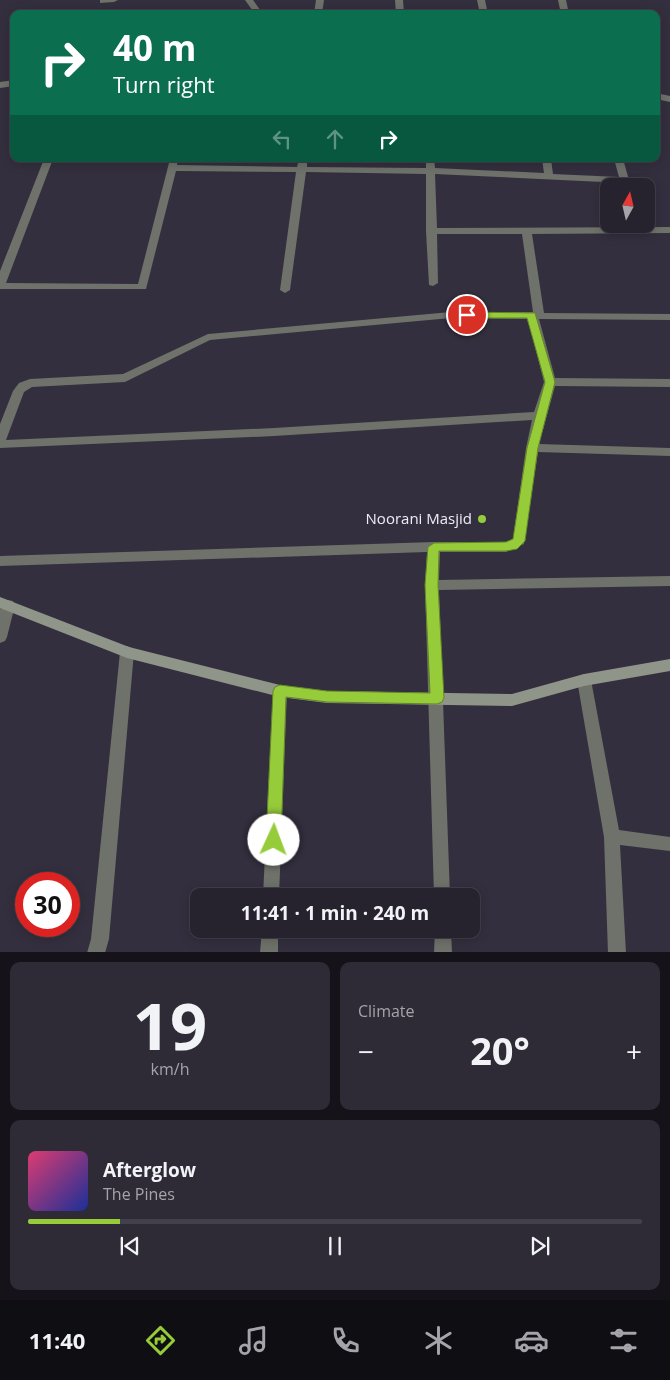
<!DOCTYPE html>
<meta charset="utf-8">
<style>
:root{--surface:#26232e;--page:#2e2b36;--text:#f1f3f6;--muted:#a4a4aa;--line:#42404a;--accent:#96cc3a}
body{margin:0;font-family:"Open Sans",sans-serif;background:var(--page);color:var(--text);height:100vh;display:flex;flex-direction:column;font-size:19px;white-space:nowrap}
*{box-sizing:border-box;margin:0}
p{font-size:16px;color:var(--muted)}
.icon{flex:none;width:28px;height:28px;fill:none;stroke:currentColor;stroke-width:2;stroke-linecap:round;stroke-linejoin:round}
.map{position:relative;height:952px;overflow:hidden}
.details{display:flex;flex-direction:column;gap:10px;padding:10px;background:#151319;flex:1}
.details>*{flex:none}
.top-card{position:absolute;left:10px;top:10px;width:650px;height:152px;border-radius:10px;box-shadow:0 2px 12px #0003,0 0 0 1px var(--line);background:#0b6e4f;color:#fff;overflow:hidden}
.needle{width:32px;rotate:8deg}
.tools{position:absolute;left:600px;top:178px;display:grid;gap:10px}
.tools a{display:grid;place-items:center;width:55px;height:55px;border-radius:10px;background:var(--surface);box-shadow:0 2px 12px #0003,0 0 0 1px var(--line);font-size:25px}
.speed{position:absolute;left:15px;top:872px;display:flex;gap:10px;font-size:25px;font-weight:700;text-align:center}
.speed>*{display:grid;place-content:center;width:65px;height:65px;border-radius:50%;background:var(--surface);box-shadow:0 2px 12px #0003,0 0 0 1px var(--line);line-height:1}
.speed .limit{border:8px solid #d22;background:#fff;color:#111}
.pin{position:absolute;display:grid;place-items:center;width:42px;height:42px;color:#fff;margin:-21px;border:2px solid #fff;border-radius:50%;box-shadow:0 1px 5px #0007}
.me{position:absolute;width:55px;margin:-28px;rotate:2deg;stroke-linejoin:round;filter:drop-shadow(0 0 4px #0008)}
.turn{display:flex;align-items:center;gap:18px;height:105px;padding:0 20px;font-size:22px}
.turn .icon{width:65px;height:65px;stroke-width:2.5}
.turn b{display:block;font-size:35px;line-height:42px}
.lanes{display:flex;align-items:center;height:48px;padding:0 20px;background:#0003;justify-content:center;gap:25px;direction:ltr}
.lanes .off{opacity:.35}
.big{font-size:38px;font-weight:700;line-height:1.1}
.details .card{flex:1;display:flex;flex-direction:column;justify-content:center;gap:8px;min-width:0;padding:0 18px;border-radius:10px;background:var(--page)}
.details .dial{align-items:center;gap:0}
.dial b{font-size:65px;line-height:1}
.song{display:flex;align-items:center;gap:15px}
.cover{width:60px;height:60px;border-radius:8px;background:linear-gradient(135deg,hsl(340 70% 55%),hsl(230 70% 35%))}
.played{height:5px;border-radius:2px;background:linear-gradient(90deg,var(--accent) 15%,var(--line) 15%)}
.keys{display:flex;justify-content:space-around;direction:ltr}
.heat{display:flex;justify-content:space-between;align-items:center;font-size:28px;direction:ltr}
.details .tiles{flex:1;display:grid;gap:10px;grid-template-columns:1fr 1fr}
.card:last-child{grid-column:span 2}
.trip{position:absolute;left:190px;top:888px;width:290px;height:50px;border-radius:10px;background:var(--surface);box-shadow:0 2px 12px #0003,0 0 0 1px var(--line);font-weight:700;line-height:50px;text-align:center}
.tab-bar{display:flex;height:80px;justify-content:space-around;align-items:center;background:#0f0e12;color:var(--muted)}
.tab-bar .icon{width:35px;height:35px}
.tab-bar .current{color:var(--accent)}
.tab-bar b{font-size:22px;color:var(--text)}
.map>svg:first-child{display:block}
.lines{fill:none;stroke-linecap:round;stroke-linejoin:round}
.minor{fill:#6e726a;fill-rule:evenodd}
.secondary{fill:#8f9589;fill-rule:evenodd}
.route{fill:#96cc3a;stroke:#628526}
.poi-dot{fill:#96cc3a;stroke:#332f3e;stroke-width:2}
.labels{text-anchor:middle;stroke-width:5;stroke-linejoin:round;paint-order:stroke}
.poi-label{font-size:15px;fill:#eeecf6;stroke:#332f3e;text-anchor:end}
</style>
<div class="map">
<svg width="670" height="953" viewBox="0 0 670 953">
<rect width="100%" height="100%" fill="#332f3e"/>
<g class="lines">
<!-- minor -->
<g class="minor">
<path d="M 100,0 L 118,0 L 114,2 L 100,3 Z"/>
<path d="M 245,0 L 253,0 L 263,14 L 255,14 Z"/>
<path d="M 316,0 L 324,0 L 322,14 L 314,14 Z"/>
<path d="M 395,0 L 403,0 L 404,14 L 396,14 Z"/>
<path d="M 477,0 L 485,0 L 488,14 L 480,14 Z"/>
<path d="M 558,0 L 566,0 L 569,14 L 561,14 Z"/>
<path d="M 14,80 L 14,86 L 0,88 L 0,82 Z"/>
<path d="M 656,93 L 670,96 L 670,102 L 656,99 Z"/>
<path d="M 44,159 L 53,159 L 6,283 L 138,284 L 170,159 L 178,159 L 177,165 L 297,167 L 299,159 L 307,159 L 307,167 L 426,168 L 426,159 L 434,159 L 435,168 L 544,173 L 542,159 L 551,159 L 553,174 L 619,177 L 614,159 L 623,159 L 629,180 L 624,183 L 435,174 L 437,228 L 670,227 L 670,233 L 532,234 L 544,313 L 670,314 L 670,320 L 539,319 L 555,378 L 670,379 L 670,387 L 555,386 L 539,444 L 670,448 L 670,456 L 538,452 L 524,544 L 506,552 L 440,552 L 439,580 L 670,576 L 670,586 L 439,590 L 450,896 L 434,896 L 425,585 L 427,552 L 0,566 L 0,556 L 434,542 L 506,542 L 513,539 L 526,448 L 532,420 L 274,436 L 0,448 L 0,424 L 13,391 L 19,383 L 30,379 L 123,374 L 208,334 L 451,312 L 533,312 L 522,234 L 437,234 L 438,283 L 433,286 L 429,285 L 426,231 L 426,174 L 306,172 L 290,290 L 285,293 L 280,290 L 296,172 L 176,171 L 146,289 L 0,289 L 0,271 ZM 451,318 L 528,319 L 544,382 L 534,412 L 274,428 L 6,440 L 24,392 L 32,387 L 125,382 L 210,340 Z"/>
<path d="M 8,600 L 13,601 L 15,605 L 7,637 L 5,641 L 0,643 L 0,609 L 3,601 Z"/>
<path d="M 127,646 L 132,648 L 134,652 L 109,939 L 105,953 L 87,953 L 91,939 L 120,652 L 122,648 Z"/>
<path d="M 584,674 L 589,676 L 591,680 L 619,830 L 670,837 L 670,851 L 620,845 L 626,953 L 608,953 L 604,837 L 577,680 L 579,676 Z"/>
<path d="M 280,685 L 285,687 L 287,691 L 279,896 L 263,896 L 273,691 L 275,687 Z"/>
<path d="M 262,929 L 278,929 L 278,953 L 260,953 Z"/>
<path d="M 435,929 L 451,929 L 452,953 L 434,953 Z"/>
</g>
<!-- secondary -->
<path class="secondary" d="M 0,597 L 129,647 L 280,685 L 327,691 L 512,694 L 584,674 L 670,659 L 670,671 L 584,686 L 512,706 L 327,703 L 280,697 L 127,658 L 0,608 Z"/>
</g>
<!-- route -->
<path class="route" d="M 463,312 L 535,313 L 555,382 L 538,448 L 525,541 L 517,549 L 506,551 L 439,551 L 438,585 L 444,698 L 442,702 L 437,704 L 327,702 L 286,697 L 281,840 L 279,845 L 274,847 L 269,845 L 266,840 L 273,691 L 275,687 L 280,685 L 327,691 L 430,693 L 425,585 L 428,547 L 434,543 L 506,542 L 513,539 L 527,448 L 545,382 L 527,318 L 467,318 L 462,315 Z"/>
<!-- markers -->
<circle class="poi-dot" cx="482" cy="519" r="5"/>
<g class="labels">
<!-- poi labels -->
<g class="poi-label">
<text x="472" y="524">Noorani Masjid</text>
</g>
</g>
</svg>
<div class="tools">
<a><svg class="needle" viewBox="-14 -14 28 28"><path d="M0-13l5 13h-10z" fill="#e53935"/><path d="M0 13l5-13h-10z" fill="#a4a4aa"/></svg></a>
</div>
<div class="speed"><div class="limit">30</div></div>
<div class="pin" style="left:467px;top:315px;background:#d93025"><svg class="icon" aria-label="arrive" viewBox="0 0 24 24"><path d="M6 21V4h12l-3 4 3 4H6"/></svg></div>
<svg class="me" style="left:274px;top:840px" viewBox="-20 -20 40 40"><circle r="19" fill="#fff"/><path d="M0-13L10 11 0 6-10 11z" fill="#96cc3a"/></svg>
<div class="trip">11:41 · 1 min · 240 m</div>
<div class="top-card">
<div class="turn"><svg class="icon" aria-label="right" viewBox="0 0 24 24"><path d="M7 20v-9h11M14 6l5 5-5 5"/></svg><div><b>40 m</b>Turn right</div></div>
<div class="lanes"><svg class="icon off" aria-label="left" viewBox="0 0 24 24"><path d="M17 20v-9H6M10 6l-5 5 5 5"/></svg><svg class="icon off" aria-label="ahead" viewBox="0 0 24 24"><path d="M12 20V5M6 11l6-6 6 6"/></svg><svg class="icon" aria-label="right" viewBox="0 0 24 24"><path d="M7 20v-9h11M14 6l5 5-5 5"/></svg></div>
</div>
</div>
<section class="details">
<div class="tiles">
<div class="card dial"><b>19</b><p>km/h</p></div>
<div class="card"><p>Climate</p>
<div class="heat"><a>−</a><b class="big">20°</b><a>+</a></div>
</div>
<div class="card">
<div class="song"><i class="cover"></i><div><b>Afterglow</b><p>The Pines</p></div></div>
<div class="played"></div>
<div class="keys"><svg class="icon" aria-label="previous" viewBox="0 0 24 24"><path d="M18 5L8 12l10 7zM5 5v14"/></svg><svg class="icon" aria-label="pause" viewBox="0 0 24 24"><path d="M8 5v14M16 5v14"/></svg><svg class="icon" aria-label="next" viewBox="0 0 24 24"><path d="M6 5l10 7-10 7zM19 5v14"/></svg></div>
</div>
</div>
</section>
<nav class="tab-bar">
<b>11:40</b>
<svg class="icon current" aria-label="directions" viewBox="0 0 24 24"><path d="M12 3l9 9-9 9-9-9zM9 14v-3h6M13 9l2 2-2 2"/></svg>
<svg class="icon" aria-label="music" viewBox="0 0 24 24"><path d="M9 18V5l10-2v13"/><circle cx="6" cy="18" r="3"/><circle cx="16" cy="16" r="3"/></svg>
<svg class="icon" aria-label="phone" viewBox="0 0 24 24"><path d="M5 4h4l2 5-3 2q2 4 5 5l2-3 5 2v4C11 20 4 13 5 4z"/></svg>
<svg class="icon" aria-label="climate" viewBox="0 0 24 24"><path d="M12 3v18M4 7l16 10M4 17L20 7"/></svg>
<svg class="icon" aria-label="car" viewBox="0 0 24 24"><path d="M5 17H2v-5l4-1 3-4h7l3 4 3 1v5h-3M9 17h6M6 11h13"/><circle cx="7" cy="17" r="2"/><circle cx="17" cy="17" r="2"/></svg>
<svg class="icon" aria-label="filters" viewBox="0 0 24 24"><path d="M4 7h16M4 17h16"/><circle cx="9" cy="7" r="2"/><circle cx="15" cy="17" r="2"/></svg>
</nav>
